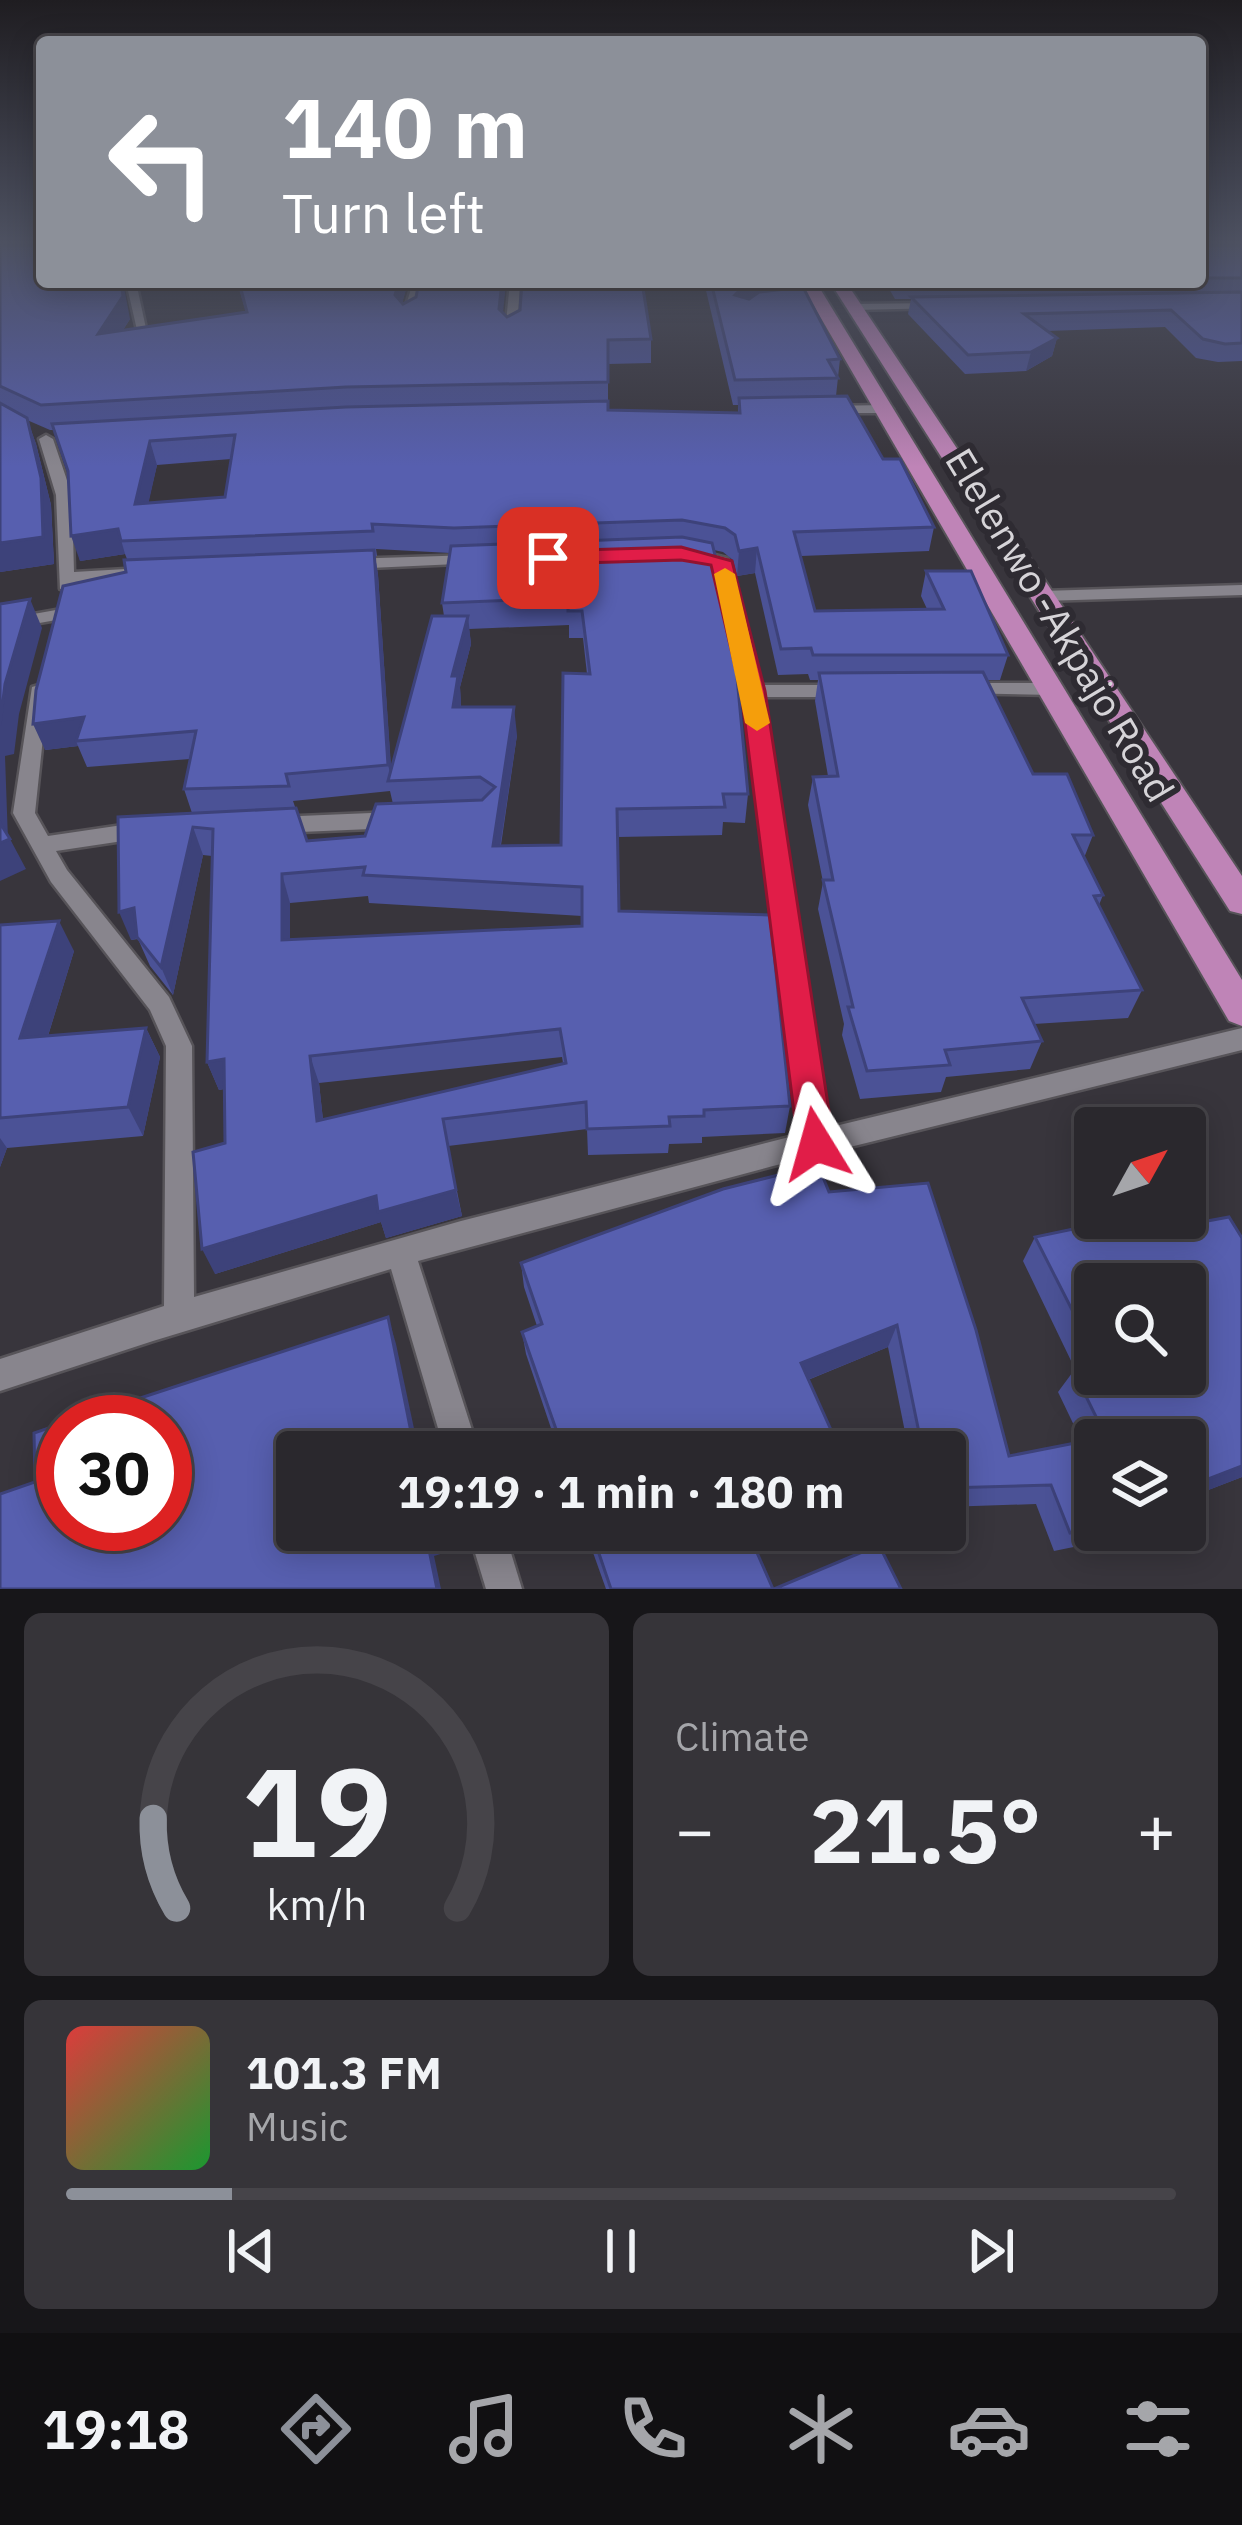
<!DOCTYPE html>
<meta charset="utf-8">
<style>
:root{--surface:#2a282d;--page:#363439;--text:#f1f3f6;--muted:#a5a6aa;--line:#464449;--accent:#8c9099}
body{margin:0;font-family:"IBM Plex Sans",sans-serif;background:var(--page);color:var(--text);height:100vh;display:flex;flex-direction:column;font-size:45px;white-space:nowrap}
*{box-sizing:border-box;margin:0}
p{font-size:39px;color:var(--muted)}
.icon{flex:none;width:66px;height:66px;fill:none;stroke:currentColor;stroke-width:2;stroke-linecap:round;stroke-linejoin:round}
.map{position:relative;height:1589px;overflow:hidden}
.details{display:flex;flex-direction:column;gap:24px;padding:24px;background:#171619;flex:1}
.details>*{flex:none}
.banner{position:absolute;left:36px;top:36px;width:1170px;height:252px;border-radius:12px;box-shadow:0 6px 30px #0003,0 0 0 3px var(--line);background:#8c9099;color:#fff;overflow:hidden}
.needle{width:78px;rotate:50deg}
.tools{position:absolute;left:1074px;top:1107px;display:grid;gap:24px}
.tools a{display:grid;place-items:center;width:132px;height:132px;border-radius:12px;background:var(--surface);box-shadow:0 6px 30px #0003,0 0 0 3px var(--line);font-size:60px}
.speed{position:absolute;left:36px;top:1395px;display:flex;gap:24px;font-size:60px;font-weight:700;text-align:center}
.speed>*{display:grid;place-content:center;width:156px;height:156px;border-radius:50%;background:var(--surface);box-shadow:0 6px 30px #0003,0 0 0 3px var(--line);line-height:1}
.speed .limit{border:18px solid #d22;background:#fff;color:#111}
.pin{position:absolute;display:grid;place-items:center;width:102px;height:102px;color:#fff;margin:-51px;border-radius:24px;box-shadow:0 6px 18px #0006}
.me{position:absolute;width:132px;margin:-66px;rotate:352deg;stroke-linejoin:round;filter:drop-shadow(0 0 9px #0008)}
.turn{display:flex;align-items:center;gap:42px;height:252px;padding:0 48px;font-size:54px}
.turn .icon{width:156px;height:156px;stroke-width:2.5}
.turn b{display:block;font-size:84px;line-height:102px}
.big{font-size:90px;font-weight:700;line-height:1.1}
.details .widget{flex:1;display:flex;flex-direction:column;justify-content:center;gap:18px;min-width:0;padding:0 42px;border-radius:18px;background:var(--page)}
.details .dial{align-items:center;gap:0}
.dial svg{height:312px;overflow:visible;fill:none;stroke:var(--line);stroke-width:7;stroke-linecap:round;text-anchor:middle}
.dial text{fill:var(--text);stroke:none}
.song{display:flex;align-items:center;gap:36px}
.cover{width:144px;height:144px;border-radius:18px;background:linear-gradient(135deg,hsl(0 70% 55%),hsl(130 70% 35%))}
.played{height:12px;border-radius:6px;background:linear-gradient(90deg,var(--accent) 15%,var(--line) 15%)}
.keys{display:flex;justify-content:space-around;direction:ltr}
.heat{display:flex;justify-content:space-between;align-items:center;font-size:66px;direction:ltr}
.details .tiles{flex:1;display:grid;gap:24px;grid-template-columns:1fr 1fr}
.widget:last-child{grid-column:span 2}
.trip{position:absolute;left:276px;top:1431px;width:690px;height:120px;border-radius:12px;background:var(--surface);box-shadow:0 6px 30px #0003,0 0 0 3px var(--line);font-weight:700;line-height:120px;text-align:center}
.dock{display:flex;height:192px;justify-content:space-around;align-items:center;background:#111012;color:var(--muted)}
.dock .icon{width:84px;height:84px}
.dock .active{color:var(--accent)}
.dock b{font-size:54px;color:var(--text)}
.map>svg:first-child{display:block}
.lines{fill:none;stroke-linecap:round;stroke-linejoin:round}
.minor-casing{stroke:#575459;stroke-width:5}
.major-casing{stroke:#575459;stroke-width:4}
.minor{fill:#88858d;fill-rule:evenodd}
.major{fill:#bf84b7;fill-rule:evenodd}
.wall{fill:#4b5296;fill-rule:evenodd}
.shaded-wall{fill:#3d427a}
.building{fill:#575faf;stroke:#3d427a;stroke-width:3;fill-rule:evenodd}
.route{fill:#e11d48;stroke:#92132f;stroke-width:3}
.slow{fill:#f59e0b}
.labels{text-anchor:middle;stroke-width:12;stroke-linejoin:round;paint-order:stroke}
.street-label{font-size:39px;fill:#d6d4d8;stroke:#2e2b32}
</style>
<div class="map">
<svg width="1242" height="1589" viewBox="0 0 1242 1589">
<rect width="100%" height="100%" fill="#38353c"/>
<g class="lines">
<!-- minor casing -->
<g class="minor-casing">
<g id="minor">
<path d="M 126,282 L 136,282 L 147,333 L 137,330 Z"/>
<path d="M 413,282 L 423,282 L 414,319 L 408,323 L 402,319 Z"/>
<path d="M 510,282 L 520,282 L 517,333 L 511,337 L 505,333 Z"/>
<path d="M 937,303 L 943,306 L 941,308 L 854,310 L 848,307 L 854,304 Z"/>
<path d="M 826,406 L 886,405 L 893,409 L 886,413 L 821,413 L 819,410 Z"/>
<path d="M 46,435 L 53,439 L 72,495 L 74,572 L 143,568 L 151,573 L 149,577 L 74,582 L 72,589 L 60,589 L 56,495 L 39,439 Z"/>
<path d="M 690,549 L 727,558 L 729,561 L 761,685 L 842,685 L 851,691 L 842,697 L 763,697 L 827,1128 L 1242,1028 L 1242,1050 L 773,1166 L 418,1261 L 479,1452 L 445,1452 L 391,1269 L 153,1341 L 0,1391 L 0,1359 L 164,1306 L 166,1046 L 150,1010 L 51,882 L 13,813 L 32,687 L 39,685 L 48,691 L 35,813 L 48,836 L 143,822 L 154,830 L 143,838 L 56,851 L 67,870 L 169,997 L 192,1046 L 194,1297 L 461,1221 L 801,1134 L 744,691 L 717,570 L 714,564 L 684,557 L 682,554 Z"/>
<path d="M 473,555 L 479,557 L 479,563 L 348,569 L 340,564 L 348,559 Z"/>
<path d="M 1242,585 L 1242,595 L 1042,601 L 1033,596 L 1042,591 Z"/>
<path d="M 56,610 L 65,615 L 62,619 L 0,630 L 0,620 Z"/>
<path d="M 964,683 L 1053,683 L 1062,689 L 1053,695 L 957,693 L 955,689 Z"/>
<path d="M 395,812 L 406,820 L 395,828 L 276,833 L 265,825 L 276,817 Z"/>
<path d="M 468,1530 L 504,1530 L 522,1589 L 486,1589 Z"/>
</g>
</g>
<!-- major casing -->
<g class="major-casing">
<g id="major">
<path d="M 800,282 L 816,282 L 1242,980 L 1242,1026 L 1229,1021 Z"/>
<path d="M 830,282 L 846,282 L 1242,876 L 1242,914 L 1230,911 Z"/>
</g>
</g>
<!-- minor -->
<use href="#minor" class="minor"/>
<!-- major -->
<use href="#major" class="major"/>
</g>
<!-- wall -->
<g class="wall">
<path d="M 0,245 L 130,319 L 123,330 L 246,312 L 237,282 L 408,282 L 402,303 L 416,297 L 419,282 L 506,282 L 502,313 L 507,317 L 651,339 L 651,363 L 608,364 L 608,410 L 738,413 L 738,405 L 733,405 L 704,282 L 794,282 L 793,288 L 840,359 L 836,396 L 934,527 L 929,551 L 801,556 L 815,611 L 927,609 L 921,596 L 926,571 L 1008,655 L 1000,680 L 987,680 L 1033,774 L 1093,835 L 1084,858 L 1103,895 L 1099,905 L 1142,990 L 1128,1018 L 1034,1024 L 1042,1041 L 1030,1069 L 946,1077 L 941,1092 L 860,1099 L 842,1035 L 844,1024 L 818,909 L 823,882 L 808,805 L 813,777 L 828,776 L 815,701 L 818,680 L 810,680 L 808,674 L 778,675 L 755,573 L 737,576 L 733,560 L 723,552 L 714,550 L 748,794 L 745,823 L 723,822 L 722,835 L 618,837 L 619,911 L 790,1106 L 785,1133 L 702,1137 L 702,1143 L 669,1144 L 668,1153 L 588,1155 L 587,1129 L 448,1146 L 462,1216 L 386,1238 L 381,1222 L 215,1274 L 225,1143 L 224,1089 L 219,1090 L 207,1062 L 212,856 L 203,855 L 173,995 L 150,966 L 138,939 L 131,940 L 192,813 L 184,789 L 190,759 L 87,767 L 78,746 L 45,750 L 126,572 L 127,559 L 125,554 L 80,561 L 68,471 L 54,430 L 50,430 L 27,420 L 36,444 L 51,505 L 54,564 L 0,572 ZM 231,459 L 225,497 L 148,503 L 157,465 ZM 376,549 L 450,553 L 442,603 L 444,616 L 391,770 L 378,575 L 375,556 L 377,556 ZM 569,625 L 569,638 L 583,638 L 587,674 L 561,845 L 501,845 L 517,735 L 461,707 L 460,687 L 471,644 L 469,629 ZM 390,791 L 393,804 L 365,836 L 307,841 L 293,801 ZM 368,896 L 369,903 L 582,916 L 582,926 L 290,939 L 290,903 ZM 562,1057 L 563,1063 L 323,1120 L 319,1083 Z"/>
<path d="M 1200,245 L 1242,245 L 1242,361 L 1218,362 L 1196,358 L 1165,327 L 1047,331 L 1057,338 L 1052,356 L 1026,371 L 965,374 L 908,314 L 911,299 L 895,299 L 885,282 L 1200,282 Z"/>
<path d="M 0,925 L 74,951 L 48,1036 L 146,1028 L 160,1057 L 143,1136 L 7,1148 L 0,1167 Z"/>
<path d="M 829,1192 L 1009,1456 L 1082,1442 L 1058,1392 L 1075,1369 L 1023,1261 L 1035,1237 L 1242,1238 L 1242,1477 L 1185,1499 L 1095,1440 L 1095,1530 L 1157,1530 L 1054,1551 L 1036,1504 L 945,1507 L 945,1452 L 909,1452 L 888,1347 L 808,1380 L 831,1430 L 824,1451 L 821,1452 L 559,1452 L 526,1354 L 522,1332 L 537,1326 L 524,1287 L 521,1263 ZM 1095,1284 L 1185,1374 L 1095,1374 Z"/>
<path d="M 585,1530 L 747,1530 L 773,1589 L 606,1589 Z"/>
</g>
<!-- shaded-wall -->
<g class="shaded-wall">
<path d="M 121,282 L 123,282 L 130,319 L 105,358 L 98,334 Z"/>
<path d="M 399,282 L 408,282 L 398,318 L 395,295 Z"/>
<path d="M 502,282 L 506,282 L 501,333 L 499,309 Z"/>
<path d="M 748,282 L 794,282 L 792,296 L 752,300 L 735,295 Z"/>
<path d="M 1057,338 L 1052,356 L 1026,371 L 1031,352 Z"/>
<path d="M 27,418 L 36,444 L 51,505 L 54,564 L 0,572 L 0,543 Z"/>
<path d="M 150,441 L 157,465 L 143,528 L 135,504 Z"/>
<path d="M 118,529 L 125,554 L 80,561 L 71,536 Z"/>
<path d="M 757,548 L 755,573 L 737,576 L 739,551 Z"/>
<path d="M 374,550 L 378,575 L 392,780 L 388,765 Z"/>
<path d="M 30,599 L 42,628 L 19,714 L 14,754 L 5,756 L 8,840 L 10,839 L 26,869 L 0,881 L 0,725 L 5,684 Z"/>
<path d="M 468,616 L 471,644 L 460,687 L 461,703 L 457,735 L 452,676 Z"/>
<path d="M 514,707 L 517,735 L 496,874 L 493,846 Z"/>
<path d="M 84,717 L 76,741 L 78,746 L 45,750 L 33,724 Z"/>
<path d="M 193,827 L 203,855 L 173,995 L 161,967 Z"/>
<path d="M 282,874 L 290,903 L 290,968 L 282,940 Z"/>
<path d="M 134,908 L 146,936 L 131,940 L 119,912 Z"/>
<path d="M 59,921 L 74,951 L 38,1068 L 20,1038 Z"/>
<path d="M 146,1028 L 160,1057 L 143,1136 L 128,1107 Z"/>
<path d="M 310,1056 L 319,1083 L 326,1148 L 317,1121 Z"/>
<path d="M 224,1059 L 235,1087 L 219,1090 L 207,1062 Z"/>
<path d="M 0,1138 L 7,1148 L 0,1167 Z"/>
<path d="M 456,1190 L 462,1216 L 386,1238 L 381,1222 L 215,1274 L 202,1249 L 376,1196 Z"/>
<path d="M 388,1317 L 396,1344 L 419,1452 L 415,1452 Z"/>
<path d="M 897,1325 L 888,1347 L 795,1385 L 801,1363 Z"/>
<path d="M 831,1430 L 824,1451 L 821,1452 L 775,1452 Z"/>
<path d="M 1242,1466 L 1242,1477 L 1185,1499 L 1185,1488 Z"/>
<path d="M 441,1530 L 446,1530 L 450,1551 L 434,1556 L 441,1589 L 437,1589 L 426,1535 Z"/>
</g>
<!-- building -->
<g class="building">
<path d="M 0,245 L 42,245 L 42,282 L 121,282 L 123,296 L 98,334 L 247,312 L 239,282 L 399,282 L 395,295 L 403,304 L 416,297 L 419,282 L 502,282 L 499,309 L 507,317 L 520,310 L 522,282 L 642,282 L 651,339 L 608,340 L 608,382 L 346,387 L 41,405 L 0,386 Z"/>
<rect x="1200" y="245" width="42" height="33"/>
<path d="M 711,282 L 748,282 L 735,295 L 749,299 L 759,292 L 803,287 L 840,359 L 828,360 L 838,378 L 735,380 Z"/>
<path d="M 1242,292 L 1242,343 L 1225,344 L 1203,339 L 1171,310 L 1024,314 L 1057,338 L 1031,352 L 968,355 L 911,297 Z"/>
<path d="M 847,396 L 883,459 L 900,459 L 934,527 L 794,532 L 815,611 L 944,609 L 926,571 L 971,571 L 1008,655 L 813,655 L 811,648 L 781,649 L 757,548 L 739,551 L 735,535 L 725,528 L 682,520 L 454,528 L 372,524 L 373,531 L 121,541 L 118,529 L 71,536 L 68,471 L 52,424 L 346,407 L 608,401 L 608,410 L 740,413 L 739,398 ZM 235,435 L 225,497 L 135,504 L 150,441 Z"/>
<path d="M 0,403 L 27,418 L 41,478 L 43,537 L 0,543 Z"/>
<path d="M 682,537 L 712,543 L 732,624 L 748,794 L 723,794 L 725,807 L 617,809 L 619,911 L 770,915 L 790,1106 L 704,1110 L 704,1116 L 669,1117 L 670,1126 L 587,1129 L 586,1102 L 443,1119 L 456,1190 L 378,1212 L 376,1196 L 202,1249 L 193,1152 L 225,1143 L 224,1059 L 207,1062 L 213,829 L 193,827 L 161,967 L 137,937 L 134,908 L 119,912 L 118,817 L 296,808 L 307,841 L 365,836 L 376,804 L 482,800 L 495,787 L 480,777 L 388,781 L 432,616 L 468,616 L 452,676 L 458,676 L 453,707 L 514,707 L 493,846 L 561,845 L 563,673 L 590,674 L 582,611 L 568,611 L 568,598 L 442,603 L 451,546 ZM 365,867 L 363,875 L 582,887 L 582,926 L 282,940 L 282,874 ZM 560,1029 L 566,1063 L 317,1121 L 310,1056 Z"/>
<path d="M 374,550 L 388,765 L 286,774 L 289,786 L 184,789 L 196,731 L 76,741 L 84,717 L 33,724 L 36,690 L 63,586 L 126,572 L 124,560 Z"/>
<path d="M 30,599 L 5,684 L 0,725 L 0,604 Z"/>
<path d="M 983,672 L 1033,774 L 1067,774 L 1093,835 L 1073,835 L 1103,895 L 1094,896 L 1142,990 L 1022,998 L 1042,1041 L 945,1050 L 950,1065 L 867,1071 L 848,1007 L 853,1007 L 823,880 L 833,880 L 813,777 L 838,776 L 819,673 Z"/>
<path d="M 0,823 L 10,839 L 0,843 Z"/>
<path d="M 59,921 L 20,1038 L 146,1028 L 128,1107 L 0,1118 L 0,925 Z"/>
<path d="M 818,1165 L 829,1192 L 928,1183 L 976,1330 L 1009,1456 L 1106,1437 L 1073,1370 L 1095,1364 L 1095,1374 L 1185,1374 L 1185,1284 L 1095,1284 L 1095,1355 L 1035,1237 L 1102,1223 L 1110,1239 L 1229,1217 L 1242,1238 L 1242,1466 L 1185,1488 L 1185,1440 L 1095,1440 L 1095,1528 L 1070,1533 L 1051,1485 L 945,1488 L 945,1452 L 923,1452 L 897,1325 L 801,1363 L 831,1430 L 775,1452 L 564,1452 L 522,1332 L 542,1324 L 521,1263 L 723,1189 Z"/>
<path d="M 388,1317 L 415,1452 L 297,1452 L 297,1530 L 441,1530 L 426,1535 L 437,1589 L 0,1589 L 0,1494 L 35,1482 L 34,1433 L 63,1423 L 63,1524 L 165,1524 L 165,1422 L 67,1422 Z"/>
<path d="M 591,1530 L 747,1530 L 773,1589 L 611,1589 Z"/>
<path d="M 879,1545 L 901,1589 L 774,1589 Z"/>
</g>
<!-- sky -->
<linearGradient id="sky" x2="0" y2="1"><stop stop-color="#1f1d21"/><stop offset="0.52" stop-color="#4d5161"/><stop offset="1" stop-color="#4d5161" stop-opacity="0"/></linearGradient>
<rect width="1242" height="467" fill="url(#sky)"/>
<!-- route -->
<path class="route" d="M 681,547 L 732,561 L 765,691 L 834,1144 L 829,1155 L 816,1160 L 804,1155 L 798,1144 L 741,691 L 711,565 L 681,560 L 548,564 L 538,558 L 548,551 Z"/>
<!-- slow -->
<path class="slow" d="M 725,568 L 735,574 L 770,723 L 757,731 L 745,723 L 714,574 Z"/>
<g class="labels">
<!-- street labels -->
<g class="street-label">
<text transform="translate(1060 625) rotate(59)" y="14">Elelenwo -Akpajo Road</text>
</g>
</g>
</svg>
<div class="tools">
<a><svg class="needle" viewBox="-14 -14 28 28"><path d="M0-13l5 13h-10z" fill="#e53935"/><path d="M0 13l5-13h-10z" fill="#a5a6aa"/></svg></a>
<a><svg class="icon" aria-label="search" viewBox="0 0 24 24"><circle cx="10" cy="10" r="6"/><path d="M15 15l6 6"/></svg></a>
<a><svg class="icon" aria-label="layers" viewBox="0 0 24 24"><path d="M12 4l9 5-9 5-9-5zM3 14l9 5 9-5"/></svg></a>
</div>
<div class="speed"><div class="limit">30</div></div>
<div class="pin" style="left:548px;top:558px;background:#d93025"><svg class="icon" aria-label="arrive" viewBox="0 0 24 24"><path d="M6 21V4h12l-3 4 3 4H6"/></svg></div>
<svg class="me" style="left:816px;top:1144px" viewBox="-20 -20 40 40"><path d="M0-17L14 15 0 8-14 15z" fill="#e11d48" stroke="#fff" stroke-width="4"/></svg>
<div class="trip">19:19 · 1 min · 180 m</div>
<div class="banner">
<div class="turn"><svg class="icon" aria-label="left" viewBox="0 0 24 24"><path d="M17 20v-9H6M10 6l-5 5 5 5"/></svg><div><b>140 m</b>Turn left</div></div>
</div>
</div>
<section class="details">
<div class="tiles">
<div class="widget dial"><svg viewBox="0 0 100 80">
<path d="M14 69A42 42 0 1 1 86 69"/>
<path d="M14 69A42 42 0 0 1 8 46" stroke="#8c9099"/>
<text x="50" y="56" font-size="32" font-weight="700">19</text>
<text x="50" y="72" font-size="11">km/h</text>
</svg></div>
<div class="widget"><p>Climate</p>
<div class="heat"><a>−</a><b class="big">21.5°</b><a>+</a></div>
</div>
<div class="widget">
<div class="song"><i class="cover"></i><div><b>101.3 FM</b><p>Music</p></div></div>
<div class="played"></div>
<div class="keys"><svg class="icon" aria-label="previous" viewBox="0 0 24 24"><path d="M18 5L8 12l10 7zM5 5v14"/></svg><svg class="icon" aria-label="pause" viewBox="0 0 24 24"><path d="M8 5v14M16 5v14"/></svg><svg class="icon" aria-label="next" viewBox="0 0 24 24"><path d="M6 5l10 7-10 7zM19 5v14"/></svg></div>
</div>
</div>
</section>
<nav class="dock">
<b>19:18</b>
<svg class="icon active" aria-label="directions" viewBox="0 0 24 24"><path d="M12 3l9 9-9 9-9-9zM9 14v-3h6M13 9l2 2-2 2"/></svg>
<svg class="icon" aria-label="music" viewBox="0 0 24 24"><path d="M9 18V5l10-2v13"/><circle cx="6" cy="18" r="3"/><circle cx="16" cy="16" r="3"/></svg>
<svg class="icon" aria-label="phone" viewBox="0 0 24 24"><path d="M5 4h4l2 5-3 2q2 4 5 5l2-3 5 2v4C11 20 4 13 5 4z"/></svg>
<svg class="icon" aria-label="climate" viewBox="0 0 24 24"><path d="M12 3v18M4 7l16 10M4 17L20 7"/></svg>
<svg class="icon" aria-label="car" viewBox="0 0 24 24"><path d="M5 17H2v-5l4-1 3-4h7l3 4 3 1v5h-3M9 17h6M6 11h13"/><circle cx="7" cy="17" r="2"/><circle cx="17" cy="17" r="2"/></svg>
<svg class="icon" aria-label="filters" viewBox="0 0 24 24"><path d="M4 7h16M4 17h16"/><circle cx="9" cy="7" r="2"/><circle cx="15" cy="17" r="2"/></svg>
</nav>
